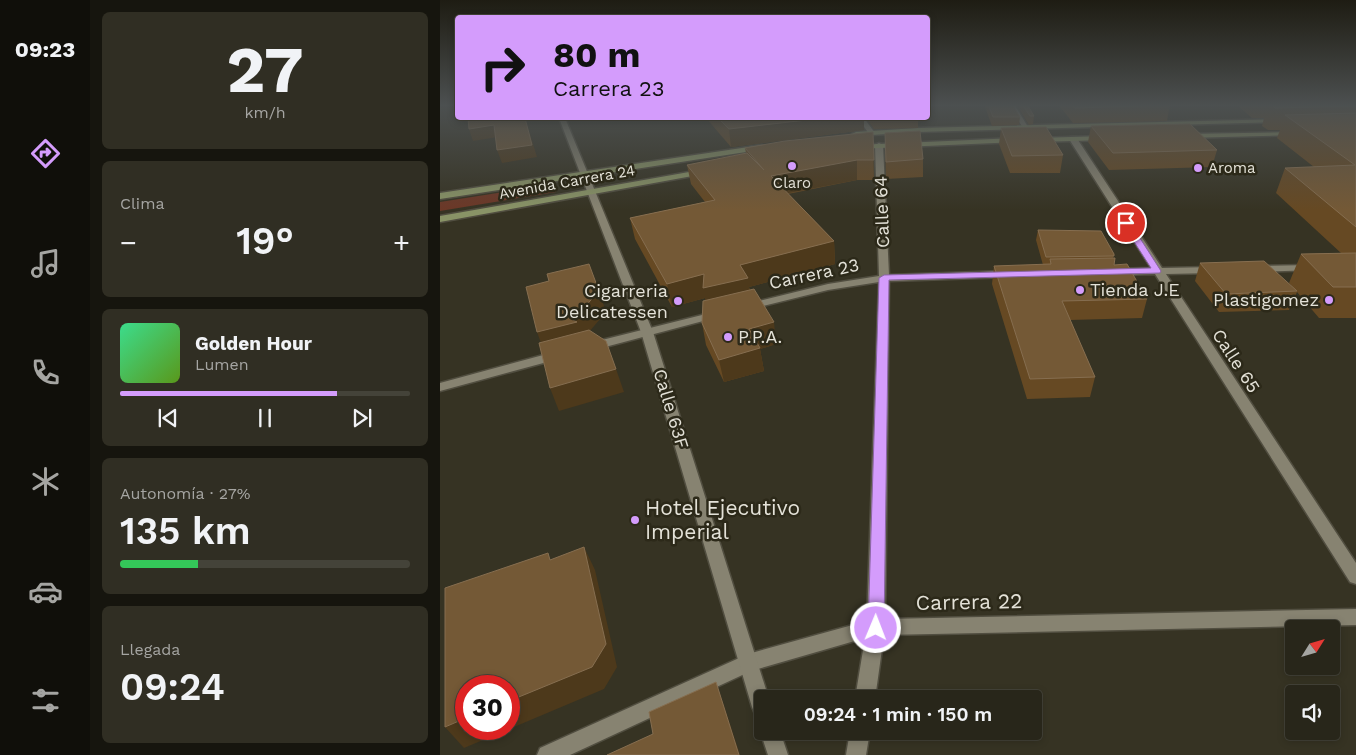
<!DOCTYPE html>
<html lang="es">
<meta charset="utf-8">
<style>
:root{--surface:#28261a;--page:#302e23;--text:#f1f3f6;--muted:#a5a5a2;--line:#444339;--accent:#d49cfc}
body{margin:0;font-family:"Work Sans",sans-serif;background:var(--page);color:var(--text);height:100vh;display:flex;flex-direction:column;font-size:19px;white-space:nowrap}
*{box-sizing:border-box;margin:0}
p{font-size:16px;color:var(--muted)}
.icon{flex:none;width:28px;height:28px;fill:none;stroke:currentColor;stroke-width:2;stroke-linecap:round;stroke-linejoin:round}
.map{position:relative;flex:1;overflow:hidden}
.panel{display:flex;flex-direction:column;gap:12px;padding:12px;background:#16150e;width:350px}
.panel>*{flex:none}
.guide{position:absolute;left:15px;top:15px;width:475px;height:105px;border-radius:5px;box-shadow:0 2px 8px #0003,0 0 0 1px var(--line);background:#d49cfc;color:#111;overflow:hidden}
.needle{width:32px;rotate:53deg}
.controls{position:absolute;left:845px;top:620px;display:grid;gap:10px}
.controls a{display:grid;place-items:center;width:55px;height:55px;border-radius:5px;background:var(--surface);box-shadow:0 2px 8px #0003,0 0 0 1px var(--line);font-size:25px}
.speed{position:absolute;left:15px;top:675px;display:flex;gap:10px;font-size:25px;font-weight:700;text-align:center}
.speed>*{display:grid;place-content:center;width:65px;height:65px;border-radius:50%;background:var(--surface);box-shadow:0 2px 8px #0003,0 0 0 1px var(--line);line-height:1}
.speed .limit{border:8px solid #d22;background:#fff;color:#111}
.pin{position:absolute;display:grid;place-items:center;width:42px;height:42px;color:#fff;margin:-21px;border:2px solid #fff;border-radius:50%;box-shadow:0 1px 5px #0007}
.me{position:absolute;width:55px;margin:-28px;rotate:1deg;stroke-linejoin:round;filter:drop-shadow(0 0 4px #0008)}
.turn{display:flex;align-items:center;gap:18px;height:105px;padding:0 15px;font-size:22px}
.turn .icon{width:65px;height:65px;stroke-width:2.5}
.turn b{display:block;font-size:35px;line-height:42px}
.big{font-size:38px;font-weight:600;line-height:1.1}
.panel .tile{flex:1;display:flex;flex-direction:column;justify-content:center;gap:8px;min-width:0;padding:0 18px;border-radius:8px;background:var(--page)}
.panel .dial{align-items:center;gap:0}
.dial b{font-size:65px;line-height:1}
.song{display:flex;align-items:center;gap:15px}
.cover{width:60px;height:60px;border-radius:8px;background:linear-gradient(135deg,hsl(150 70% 55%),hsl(90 70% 35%))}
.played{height:5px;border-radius:2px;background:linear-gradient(90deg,var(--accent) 75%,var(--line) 75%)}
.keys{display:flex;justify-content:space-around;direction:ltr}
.heat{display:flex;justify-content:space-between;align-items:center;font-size:28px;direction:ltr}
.charge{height:8px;border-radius:4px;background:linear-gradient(90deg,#34c759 27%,var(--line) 0)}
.trip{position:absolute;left:314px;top:690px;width:288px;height:50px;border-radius:5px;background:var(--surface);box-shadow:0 2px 8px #0003,0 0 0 1px var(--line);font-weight:600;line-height:50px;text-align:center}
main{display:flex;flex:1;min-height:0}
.tabs{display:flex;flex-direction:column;width:90px;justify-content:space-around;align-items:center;background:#100f0a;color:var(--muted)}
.tabs .icon{width:35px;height:35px}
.tabs .current{color:var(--accent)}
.tabs b{font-size:22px;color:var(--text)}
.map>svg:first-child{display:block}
.green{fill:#6b3827}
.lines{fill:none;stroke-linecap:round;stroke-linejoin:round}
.minor-casing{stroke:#514e40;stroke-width:3}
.tertiary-casing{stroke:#514e40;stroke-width:3}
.secondary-casing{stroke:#514e40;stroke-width:3}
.minor{fill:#878371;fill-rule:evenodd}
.tertiary{fill:#878371;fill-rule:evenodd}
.secondary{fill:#899366;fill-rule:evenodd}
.wall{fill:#664923}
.shaded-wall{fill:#4d391b}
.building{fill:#745936;stroke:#866e50}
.route{fill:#d49cfc;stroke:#8a65a4}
.poi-dot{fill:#d49cfc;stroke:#2c2919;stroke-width:2}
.labels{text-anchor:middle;stroke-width:5;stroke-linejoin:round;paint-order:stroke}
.far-poi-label{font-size:15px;fill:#e4e2d8;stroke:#2c2919;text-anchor:start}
.far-street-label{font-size:15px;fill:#e4e2d8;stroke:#2c2919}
.street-label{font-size:18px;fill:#e4e2d8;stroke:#2c2919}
.poi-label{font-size:18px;fill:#e4e2d8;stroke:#2c2919;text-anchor:start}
.near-poi-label{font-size:21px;fill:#e4e2d8;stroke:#2c2919;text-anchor:start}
.near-street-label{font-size:21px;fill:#e4e2d8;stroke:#2c2919}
</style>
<main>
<nav class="tabs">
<b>09:23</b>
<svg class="icon current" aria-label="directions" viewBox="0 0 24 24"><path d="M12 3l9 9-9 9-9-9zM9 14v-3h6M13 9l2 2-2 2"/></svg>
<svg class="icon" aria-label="music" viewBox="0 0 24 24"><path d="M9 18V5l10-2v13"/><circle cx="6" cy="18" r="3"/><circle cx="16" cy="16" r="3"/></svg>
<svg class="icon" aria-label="phone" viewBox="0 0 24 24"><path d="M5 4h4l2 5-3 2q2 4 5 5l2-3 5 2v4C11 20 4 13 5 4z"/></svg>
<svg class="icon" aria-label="climate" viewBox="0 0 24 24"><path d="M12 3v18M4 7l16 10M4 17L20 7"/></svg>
<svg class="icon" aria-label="car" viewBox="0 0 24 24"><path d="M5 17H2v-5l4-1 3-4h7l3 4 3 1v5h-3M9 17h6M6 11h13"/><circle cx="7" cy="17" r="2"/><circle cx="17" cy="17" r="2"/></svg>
<svg class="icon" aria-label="filters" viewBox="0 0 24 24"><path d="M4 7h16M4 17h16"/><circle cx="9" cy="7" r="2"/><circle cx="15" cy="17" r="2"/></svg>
</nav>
<section class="panel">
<div class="tile dial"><b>27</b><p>km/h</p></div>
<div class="tile"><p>Clima</p>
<div class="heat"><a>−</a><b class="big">19°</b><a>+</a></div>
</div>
<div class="tile">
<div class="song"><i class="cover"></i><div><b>Golden Hour</b><p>Lumen</p></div></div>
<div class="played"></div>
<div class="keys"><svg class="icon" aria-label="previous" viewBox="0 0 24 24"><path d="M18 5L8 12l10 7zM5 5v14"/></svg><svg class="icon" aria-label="pause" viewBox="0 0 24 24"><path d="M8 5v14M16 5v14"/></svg><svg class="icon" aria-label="next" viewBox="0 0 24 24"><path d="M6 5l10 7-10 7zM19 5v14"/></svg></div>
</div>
<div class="tile"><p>Autonomía · 27%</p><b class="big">135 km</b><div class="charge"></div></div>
<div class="tile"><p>Llegada</p><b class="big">09:24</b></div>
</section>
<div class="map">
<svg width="916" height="755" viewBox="0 0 916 755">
<rect width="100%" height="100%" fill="#363323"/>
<!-- green -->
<path class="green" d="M 114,184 L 116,192 L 0,211 L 0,202 Z"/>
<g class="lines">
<!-- minor casing -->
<g class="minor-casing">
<g id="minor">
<path d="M 568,104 L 574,104 L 588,127 L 587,128 L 583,128 Z"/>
<path d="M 630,137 L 636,137 L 722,268 L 774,267 L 779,270 L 774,273 L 726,274 L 916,563 L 916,584 L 910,582 L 715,274 L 674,275 L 669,272 L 674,269 L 711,268 L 629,139 Z"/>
<path d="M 439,143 L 443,145 L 449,275 L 569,271 L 574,274 L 569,277 L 449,281 L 445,619 L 916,609 L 916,625 L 444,635 L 435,699 L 415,699 L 425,638 L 311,671 L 130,755 L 97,755 L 100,748 L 308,654 L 427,621 L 439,282 L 388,290 L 307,310 L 302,307 L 303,305 L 388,284 L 439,276 L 435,145 Z"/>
<path d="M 871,265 L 875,266 L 875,270 L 816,272 L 811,269 L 816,266 Z"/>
<path d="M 278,311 L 282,312 L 284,314 L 282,316 L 150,351 L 144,347 L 146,344 Z"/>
<path d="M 118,351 L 122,352 L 124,355 L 122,358 L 0,391 L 0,383 Z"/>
<path d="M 410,731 L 430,731 L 426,755 L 406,755 Z"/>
</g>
</g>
<!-- tertiary casing -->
<g class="tertiary-casing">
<g id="tertiary">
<path d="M 119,118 L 125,118 L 213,332 L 329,699 L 322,699 L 322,717 L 315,714 L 312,707 L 201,332 Z"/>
<path d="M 418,118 L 424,118 L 435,133 L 433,134 L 429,134 Z"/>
<path d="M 322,724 L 322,731 L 340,731 L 348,755 L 328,755 L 320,731 Z"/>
</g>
</g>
<!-- secondary casing -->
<g class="secondary-casing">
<g id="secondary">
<path d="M 839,119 L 842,121 L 841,122 L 477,132 L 416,136 L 412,134 L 416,132 L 477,128 Z"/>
<path d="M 853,132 L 857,134 L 855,135 L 746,138 L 742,136 L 746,134 Z"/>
<path d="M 664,136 L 667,136 L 667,140 L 596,142 L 592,140 L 596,138 Z"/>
<path d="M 576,138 L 579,138 L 579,142 L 416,149 L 412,147 L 416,145 Z"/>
<path d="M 322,145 L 326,147 L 325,149 L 0,199 L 0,193 Z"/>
<path d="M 266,169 L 270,171 L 269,173 L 0,222 L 0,216 Z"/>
</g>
</g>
<!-- minor -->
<use href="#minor" class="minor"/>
<!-- tertiary -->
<use href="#tertiary" class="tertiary"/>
<!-- secondary -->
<use href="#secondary" class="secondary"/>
</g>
<!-- wall -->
<g class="wall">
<path d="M 544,104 L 572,104 L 580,117 L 579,125 L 552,126 Z"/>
<path d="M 576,104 L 587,104 L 594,116 L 593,124 L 589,125 Z"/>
<path d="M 618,104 L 729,104 L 730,105 L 727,121 L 633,123 Z"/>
<path d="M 796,104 L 916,104 L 916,318 L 879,318 L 857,292 L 849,310 L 779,312 L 755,281 L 760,263 L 855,290 L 849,283 L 861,254 L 901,253 L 836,193 L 845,168 L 874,167 L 837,138 L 840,130 L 828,130 L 822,126 L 824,118 L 812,118 Z"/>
<path d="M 266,118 L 424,118 L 424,130 L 291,147 Z"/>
<path d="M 426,118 L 478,118 L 478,128 L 434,129 Z"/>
<path d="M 651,126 L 777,150 L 772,167 L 669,170 L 648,142 Z"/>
<path d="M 561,128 L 623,155 L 620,173 L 570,173 L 559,144 Z"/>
<path d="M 433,132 L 434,180 L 417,180 L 348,194 L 394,241 L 395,264 L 309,287 L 310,290 L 336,344 L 320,349 L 324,371 L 284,382 L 266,345 L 262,323 L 266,301 L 265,298 L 232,307 L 195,239 L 190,218 L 265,202 L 251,184 L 247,165 L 306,153 L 305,148 Z"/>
<path d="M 445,133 L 483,159 L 483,177 L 446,179 Z"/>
<path d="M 598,230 L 674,254 L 673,258 L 674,265 L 707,299 L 702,318 L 630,320 L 655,377 L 650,397 L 587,399 L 552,284 L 554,266 L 603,265 L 596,240 Z"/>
</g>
<!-- shaded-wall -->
<g class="shaded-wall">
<path d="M 85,118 L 97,157 L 62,163 L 57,150 Z"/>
<path d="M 252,118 L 263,118 L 252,120 Z"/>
<path d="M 384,118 L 424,118 L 424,130 L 291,147 L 289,129 Z"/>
<path d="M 54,125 L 58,137 L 33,141 L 29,129 Z"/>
<path d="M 417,160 L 417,180 L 333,196 L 331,176 Z"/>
<path d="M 394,241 L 395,264 L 309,287 L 311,301 L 268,312 L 265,298 L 232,307 L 227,284 Z"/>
<path d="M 159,291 L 166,312 L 143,339 L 105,354 L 97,332 L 133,320 Z"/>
<path d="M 334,322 L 336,344 L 320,349 L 324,371 L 284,382 L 279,360 L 309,329 Z"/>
<path d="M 176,369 L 184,392 L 119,411 L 110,388 Z"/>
<path d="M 144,547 L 155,570 L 177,667 L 164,689 L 24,748 L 5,727 L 26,718 L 26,729 L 69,729 L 69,701 Z"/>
<path d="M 276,682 L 286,712 L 300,755 L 299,755 Z"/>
</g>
<!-- building -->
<g class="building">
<path d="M 548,104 L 572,104 L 580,117 L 553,117 Z"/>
<path d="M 582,104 L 587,104 L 594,116 L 590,116 Z"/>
<path d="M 632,104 L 729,104 L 730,105 L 635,108 Z"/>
<path d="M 831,104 L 916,104 L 916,106 L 835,108 Z"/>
<path d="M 916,113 L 916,227 L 845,168 L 915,165 L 845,115 Z"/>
<path d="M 28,118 L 85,118 L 92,145 L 57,150 L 54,125 L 29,129 Z"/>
<path d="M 278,118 L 384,118 L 289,129 Z"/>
<path d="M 750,124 L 777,150 L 673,153 L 651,126 Z"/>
<path d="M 606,127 L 623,155 L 572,156 L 561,128 Z"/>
<path d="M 480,131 L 483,159 L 446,162 L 445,133 Z"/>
<path d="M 433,132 L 434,160 L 417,160 L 331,176 L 394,241 L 300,265 L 308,278 L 263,288 L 264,274 L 227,284 L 190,218 L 275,200 L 247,165 L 307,153 L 324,170 L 305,148 L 345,141 Z"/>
<path d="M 598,230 L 661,231 L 674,254 L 674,256 L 606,257 Z"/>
<path d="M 916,253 L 916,287 L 893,287 L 861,254 Z"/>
<path d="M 675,258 L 674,265 L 687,264 L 707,299 L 622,301 L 655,377 L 590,379 L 554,266 L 611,264 L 610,259 Z"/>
<path d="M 824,261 L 857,291 L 786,294 L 760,263 Z"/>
<path d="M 149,264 L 159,291 L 133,320 L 137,322 L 97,332 L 86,287 L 109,281 L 107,274 Z"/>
<path d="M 314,289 L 334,322 L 309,329 L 320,348 L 279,360 L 262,323 L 263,301 Z"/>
<path d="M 149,330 L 166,341 L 176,369 L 110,388 L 99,343 Z"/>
<path d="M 144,547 L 166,644 L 152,667 L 69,701 L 69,686 L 26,686 L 26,718 L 5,727 L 5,588 L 108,553 L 110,560 Z"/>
<path d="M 276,682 L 299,755 L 167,755 L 213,734 L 209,712 Z"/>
</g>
<!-- sky -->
<linearGradient id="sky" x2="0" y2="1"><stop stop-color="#1e1c13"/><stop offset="0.5" stop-color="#4c5050"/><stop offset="1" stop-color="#4c5050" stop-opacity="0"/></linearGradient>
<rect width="916" height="210" fill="url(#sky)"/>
<!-- route -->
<path class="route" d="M 683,221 L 689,221 L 721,271 L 720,273 L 449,280 L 444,628 L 442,633 L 436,635 L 430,633 L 428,628 L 439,278 L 444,275 L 711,268 L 682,223 Z"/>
<!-- markers -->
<g class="poi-dot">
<circle cx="352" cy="166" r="5"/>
<circle cx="758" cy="168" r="5"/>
<circle cx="640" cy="290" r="5"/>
<circle cx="889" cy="300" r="5"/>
<circle cx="238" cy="301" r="5"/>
<circle cx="288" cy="337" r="5"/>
<circle cx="195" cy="520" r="5"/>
</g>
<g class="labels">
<!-- far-poi labels -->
<g class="far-poi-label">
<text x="768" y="173">Aroma</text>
<text x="352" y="188" text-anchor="middle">Claro</text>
</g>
<!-- far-street labels -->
<g class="far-street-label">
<text transform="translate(127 182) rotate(-10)" y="5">Avenida Carrera 24</text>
</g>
<!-- street labels -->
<g class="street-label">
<text transform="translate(442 212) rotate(-92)" y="6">Calle 64</text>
<text transform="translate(374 274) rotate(-12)" y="6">Carrera 23</text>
<text transform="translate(796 361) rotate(57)" y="6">Calle 65</text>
<text transform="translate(231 409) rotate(73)" y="6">Calle 63F</text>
</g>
<!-- poi labels -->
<g class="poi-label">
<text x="650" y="296">Tienda J.E</text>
<text x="228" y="297" text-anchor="end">Cigarreria<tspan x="228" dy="21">Delicatessen</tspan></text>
<text x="879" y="306" text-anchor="end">Plastigomez</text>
<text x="298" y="343">P.P.A.</text>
</g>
<!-- near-poi labels -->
<g class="near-poi-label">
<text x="205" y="515">Hotel Ejecutivo<tspan x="205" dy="24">Imperial</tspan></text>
</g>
<!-- near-street labels -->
<g class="near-street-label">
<text transform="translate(529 602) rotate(-1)" y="7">Carrera 22</text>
</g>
</g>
</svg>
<div class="controls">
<a><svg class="needle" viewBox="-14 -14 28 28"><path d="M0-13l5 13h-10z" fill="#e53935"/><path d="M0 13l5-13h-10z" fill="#a5a5a2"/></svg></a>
<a><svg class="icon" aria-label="sound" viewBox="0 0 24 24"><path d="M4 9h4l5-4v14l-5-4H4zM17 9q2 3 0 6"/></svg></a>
</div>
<div class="speed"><div class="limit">30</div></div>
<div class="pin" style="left:686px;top:223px;background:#d93025"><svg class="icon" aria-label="arrive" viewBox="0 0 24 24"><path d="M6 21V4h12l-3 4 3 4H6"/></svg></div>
<svg class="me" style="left:436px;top:628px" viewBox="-20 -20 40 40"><circle r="17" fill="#d49cfc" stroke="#fff" stroke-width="3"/><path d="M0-11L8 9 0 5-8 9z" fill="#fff"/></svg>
<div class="trip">09:24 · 1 min · 150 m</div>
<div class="guide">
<div class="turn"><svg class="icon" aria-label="right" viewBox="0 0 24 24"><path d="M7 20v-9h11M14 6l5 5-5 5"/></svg><div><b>80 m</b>Carrera 23</div></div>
</div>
</div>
</main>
